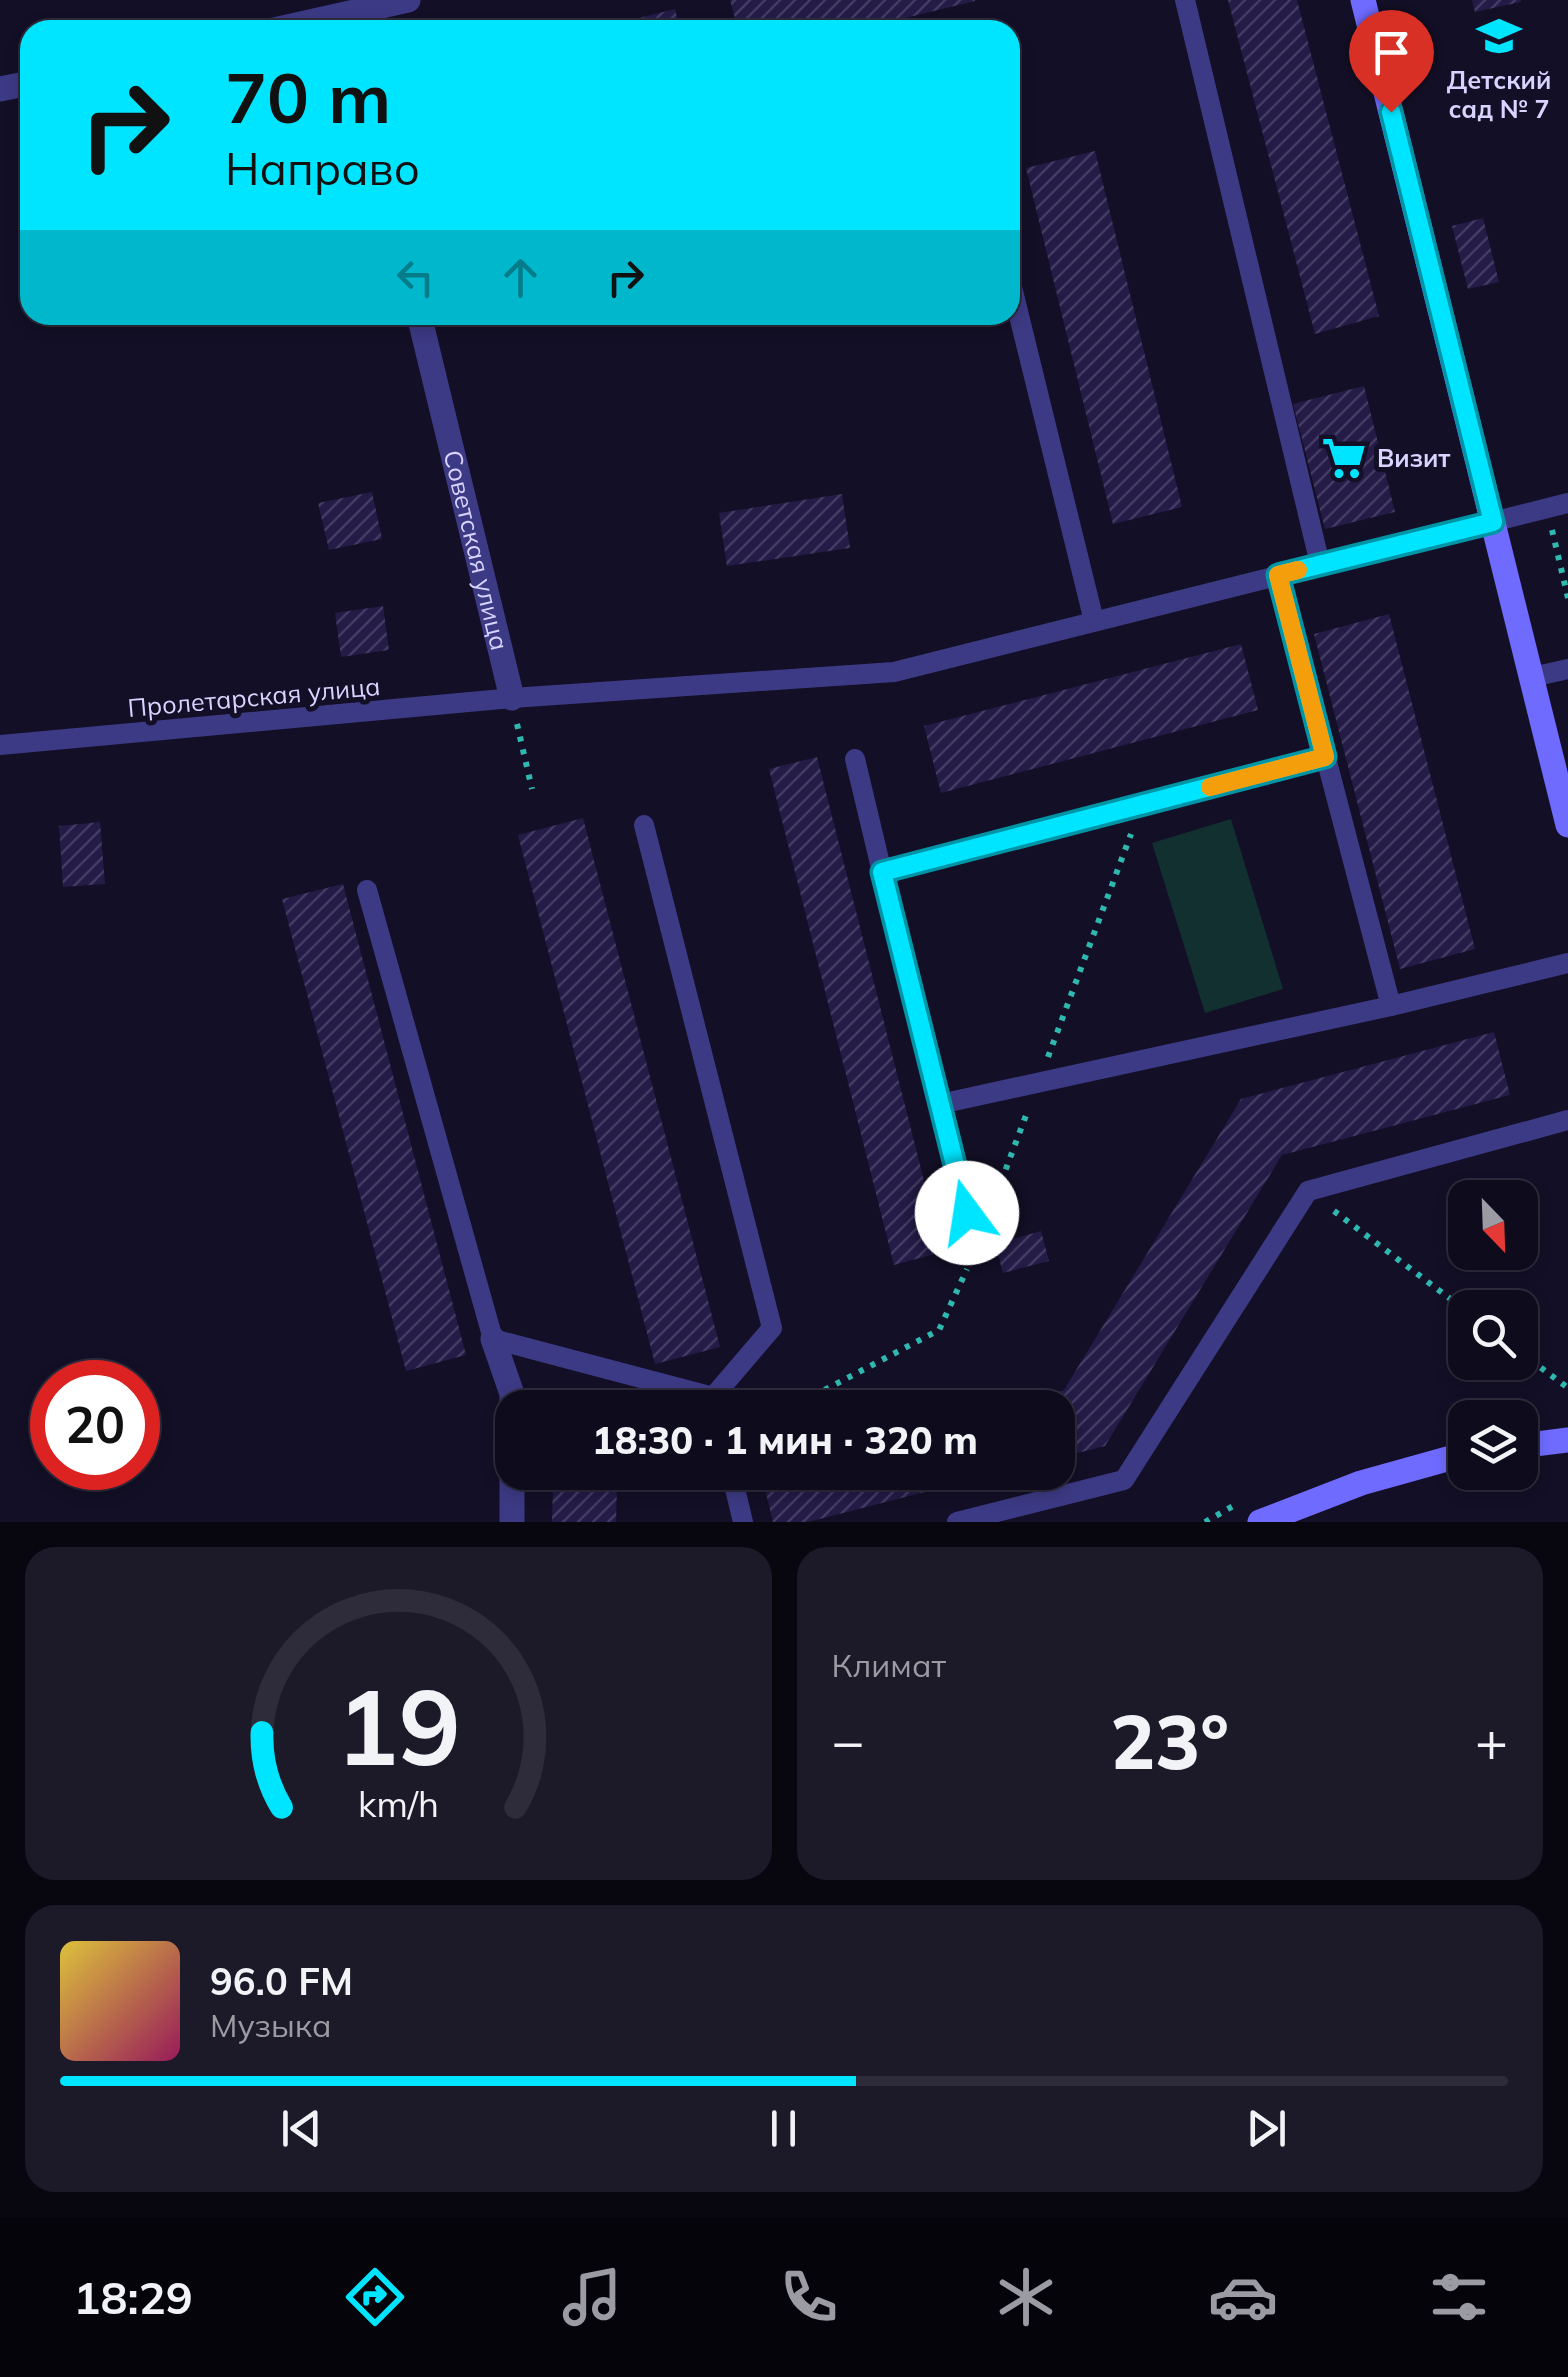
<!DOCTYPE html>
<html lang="ru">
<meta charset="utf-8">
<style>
:root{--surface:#0e0b1c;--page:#1c1929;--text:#f1f3f6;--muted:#9b9ba3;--line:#2e2b3b;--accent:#00e5ff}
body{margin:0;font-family:Mulish,sans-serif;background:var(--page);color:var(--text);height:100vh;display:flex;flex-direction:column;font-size:38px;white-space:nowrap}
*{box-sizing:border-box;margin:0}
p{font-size:32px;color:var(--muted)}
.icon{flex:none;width:55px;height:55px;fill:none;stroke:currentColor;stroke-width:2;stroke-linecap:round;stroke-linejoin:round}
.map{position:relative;height:1522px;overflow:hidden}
.details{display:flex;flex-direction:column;gap:25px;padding:25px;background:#08060f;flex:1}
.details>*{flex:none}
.hud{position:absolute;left:20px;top:20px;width:1000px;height:305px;border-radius:30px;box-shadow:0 5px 15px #0003,0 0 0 2px var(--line);background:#00e5ff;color:#111;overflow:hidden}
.needle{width:65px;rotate:157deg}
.buttons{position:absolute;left:1448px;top:1180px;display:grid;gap:20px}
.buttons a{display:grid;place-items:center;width:90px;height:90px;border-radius:20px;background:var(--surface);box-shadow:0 5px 15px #0003,0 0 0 2px var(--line);font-size:50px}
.speed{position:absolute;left:30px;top:1360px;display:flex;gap:20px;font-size:50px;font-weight:700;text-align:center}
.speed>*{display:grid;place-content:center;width:130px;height:130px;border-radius:50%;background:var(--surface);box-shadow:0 5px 15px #0003,0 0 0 2px var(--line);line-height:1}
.speed .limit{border:15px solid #d22;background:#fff;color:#111}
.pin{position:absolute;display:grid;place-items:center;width:85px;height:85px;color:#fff;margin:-102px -42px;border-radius:50% 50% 50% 0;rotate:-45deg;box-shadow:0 0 10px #0007}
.pin .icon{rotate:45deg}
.me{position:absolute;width:110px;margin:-55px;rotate:346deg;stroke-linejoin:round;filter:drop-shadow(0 0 8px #0008)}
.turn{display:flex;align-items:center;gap:35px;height:210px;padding:0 40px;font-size:45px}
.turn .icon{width:130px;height:130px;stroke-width:2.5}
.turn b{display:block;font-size:70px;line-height:85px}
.lanes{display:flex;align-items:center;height:95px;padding:0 40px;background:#0003;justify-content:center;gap:50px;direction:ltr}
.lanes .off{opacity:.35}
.big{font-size:75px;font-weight:800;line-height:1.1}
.details .widget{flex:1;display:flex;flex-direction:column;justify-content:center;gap:15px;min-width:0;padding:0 35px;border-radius:30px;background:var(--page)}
.details .dial{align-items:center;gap:0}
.dial svg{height:260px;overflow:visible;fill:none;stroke:var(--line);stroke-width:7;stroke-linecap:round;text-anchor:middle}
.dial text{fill:var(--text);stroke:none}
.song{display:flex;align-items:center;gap:30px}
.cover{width:120px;height:120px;border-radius:15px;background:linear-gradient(135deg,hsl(50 70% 55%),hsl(330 70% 35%))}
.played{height:10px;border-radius:5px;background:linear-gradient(90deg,var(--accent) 55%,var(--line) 55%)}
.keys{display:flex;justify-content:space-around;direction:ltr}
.heat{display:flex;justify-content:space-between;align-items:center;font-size:55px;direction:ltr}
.details .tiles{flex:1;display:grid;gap:25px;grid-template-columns:1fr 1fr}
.widget:last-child{grid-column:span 2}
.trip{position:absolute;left:495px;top:1390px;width:580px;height:100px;border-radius:30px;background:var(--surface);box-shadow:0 5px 15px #0003,0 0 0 2px var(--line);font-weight:800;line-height:100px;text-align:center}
.menu{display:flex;height:160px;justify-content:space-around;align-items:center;background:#06040b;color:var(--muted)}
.menu .icon{width:70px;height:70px}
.menu .on{color:var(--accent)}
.menu b{font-size:45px;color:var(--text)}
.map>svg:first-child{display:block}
.garden{fill:#12302f}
.building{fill:url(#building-hatch)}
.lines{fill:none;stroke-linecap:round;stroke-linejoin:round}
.path{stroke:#2fb8b0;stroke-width:6;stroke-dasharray:5 8;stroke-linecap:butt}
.service{stroke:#3d3a85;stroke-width:20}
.minor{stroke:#3d3a85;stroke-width:25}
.secondary{stroke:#6f6bff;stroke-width:25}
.route-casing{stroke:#0095a6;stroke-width:25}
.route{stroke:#00e5ff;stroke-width:18}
.slow{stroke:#f59e0b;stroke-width:18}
.labels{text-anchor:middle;stroke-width:10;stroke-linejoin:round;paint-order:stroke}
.poi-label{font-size:25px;font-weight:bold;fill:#d9d4ff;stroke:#130f26}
.street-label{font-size:25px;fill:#d9d4ff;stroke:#130f26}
</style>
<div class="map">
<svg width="1568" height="1522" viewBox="0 0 1568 1522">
<defs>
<pattern id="building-hatch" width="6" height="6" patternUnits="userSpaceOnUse" patternTransform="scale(2.5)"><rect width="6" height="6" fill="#241b47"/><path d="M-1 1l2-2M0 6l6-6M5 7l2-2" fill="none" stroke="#433b63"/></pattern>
</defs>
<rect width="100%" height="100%" fill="#130f26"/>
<!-- garden -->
<path class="garden" d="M 1231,819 L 1283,989 L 1205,1013 L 1152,843 Z"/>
<!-- building -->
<g class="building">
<path d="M 730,0 L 975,0 L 975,1 L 856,30 L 766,30 L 764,23 L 738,30 Z"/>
<path d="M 1228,0 L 1297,0 L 1379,316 L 1315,334 Z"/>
<path d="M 1472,0 L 1521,0 L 1521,2 L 1475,12 Z"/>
<path d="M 675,9 L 680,30 L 625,30 L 623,22 Z"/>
<path d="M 1095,151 L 1182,507 L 1113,524 L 1026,168 Z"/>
<path d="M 1483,218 L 1499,282 L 1468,289 L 1452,226 Z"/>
<path d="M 1364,386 L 1395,512 L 1325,529 L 1293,404 Z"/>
<path d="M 372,492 L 382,539 L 329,550 L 318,503 Z"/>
<path d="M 842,494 L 850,548 L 727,566 L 719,513 Z"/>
<path d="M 383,606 L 389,650 L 341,657 L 335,613 Z"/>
<path d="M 1389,614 L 1475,949 L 1400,969 L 1314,634 Z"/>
<path d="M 1241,644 L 1258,710 L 941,793 L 924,726 Z"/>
<path d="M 817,757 L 942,1252 L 894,1265 L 769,769 Z"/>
<path d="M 583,818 L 720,1347 L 655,1364 L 518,835 Z"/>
<path d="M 100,822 L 105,884 L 63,887 L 59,826 Z"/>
<path d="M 343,884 L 466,1355 L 406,1371 L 282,899 Z"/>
<path d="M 1494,1032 L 1510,1095 L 1282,1155 L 1105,1446 L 1058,1458 L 1058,1408 L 1002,1408 L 1064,1390 L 1241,1099 Z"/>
<path d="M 1041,1231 L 1049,1261 L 1003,1273 L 995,1244 Z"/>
<path d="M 761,1472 L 995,1472 L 995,1474 L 808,1522 L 773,1522 Z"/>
<path d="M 553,1484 L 617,1486 L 616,1522 L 552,1522 Z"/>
</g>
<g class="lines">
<!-- path -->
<g class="path">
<path d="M 1552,530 L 1568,598"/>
<path d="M 517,724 L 532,789"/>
<path d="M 1048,1057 L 1131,834"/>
<path d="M 992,1206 L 1028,1110"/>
<path d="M 1334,1211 L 1465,1310"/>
<path d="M 1520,1352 L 1568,1388"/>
<path d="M 790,1408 L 939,1330 L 967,1269"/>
<path d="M 1205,1522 L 1235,1505"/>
</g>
<!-- service -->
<g class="service">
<path d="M 1185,0 L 1320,564"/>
<path d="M 1010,279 L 1094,621"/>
<path d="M 1278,575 L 1391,1006 L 1568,963"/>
<path d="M 1532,677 L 1568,669"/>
<path d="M 0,745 L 512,698 L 894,672 L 1568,503"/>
<path d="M 855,759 L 882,872"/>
<path d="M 644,825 L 772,1328 L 713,1397"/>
<path d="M 367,890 L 493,1339 L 713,1397 L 716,1408"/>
<path d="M 940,1104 L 882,872 L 1325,757"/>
<path d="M 976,1249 L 940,1104 L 1391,1006"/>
<path d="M 731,1472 L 743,1522"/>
<path d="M 957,1522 L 1124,1480 L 1308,1191 L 1568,1120"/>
</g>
<!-- minor -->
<g class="minor">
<path d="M 274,30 L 408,0"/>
<path d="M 0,89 L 30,83"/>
<path id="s1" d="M 419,315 L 512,698"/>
<path d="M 493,1339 L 512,1394 L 512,1522"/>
</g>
<!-- secondary -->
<g class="secondary">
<path d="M 1363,0 L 1568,825"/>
<path d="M 1520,1446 L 1568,1440"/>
<path d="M 1260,1522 L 1361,1483 L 1465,1454"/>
</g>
</g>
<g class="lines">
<!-- route casing -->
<g class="route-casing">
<path id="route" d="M 967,1213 L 882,872 L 1325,757 L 1278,575 L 1493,522 L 1391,112"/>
</g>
<!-- route -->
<use href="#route" class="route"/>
<!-- slow -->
<path class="slow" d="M 1210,787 L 1325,757 L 1278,575 L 1298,570"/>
</g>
<!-- icons -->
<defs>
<g id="school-bare" transform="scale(3.45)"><path d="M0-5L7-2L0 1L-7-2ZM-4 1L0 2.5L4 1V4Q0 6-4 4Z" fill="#00e5ff" stroke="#130f26" stroke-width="2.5" paint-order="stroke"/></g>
<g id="supermarket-bare" transform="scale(3.45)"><path d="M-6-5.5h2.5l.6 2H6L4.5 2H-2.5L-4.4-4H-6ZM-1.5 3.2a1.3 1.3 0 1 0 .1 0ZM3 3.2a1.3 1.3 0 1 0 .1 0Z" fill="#00e5ff" stroke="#130f26" stroke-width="2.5" paint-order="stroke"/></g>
</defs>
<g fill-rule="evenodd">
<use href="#school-bare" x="1499" y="36"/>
<use href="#supermarket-bare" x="1344" y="458"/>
</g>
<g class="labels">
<!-- poi labels -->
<g class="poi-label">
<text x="1499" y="89">Детский<tspan x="1499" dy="29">сад № 7</tspan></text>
<text x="1377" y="467" text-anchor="start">Визит</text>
</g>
<!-- street labels -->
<g class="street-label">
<text dy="9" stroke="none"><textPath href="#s1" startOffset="242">Советская улица</textPath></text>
<text transform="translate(254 697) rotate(-5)" y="9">Пролетарская улица</text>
</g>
</g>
</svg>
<div class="buttons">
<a><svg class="needle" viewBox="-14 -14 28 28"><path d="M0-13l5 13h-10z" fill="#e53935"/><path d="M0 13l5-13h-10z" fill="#9b9ba3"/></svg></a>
<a><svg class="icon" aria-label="search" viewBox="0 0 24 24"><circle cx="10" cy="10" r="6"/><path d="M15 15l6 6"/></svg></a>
<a><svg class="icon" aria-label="layers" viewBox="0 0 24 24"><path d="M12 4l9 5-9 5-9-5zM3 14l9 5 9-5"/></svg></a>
</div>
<div class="speed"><div class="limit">20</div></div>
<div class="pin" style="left:1391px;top:112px;background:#d93025"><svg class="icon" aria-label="arrive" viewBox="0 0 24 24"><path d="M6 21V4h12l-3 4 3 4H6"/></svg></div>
<svg class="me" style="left:967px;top:1213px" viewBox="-20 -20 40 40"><circle r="19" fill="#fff"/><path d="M0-13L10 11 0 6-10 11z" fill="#00e5ff"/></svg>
<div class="trip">18:30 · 1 мин · 320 m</div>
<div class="hud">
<div class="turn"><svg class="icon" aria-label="right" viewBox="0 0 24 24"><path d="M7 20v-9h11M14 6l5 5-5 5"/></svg><div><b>70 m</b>Направо</div></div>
<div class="lanes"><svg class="icon off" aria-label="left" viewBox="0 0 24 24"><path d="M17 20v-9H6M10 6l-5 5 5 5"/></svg><svg class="icon off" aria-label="ahead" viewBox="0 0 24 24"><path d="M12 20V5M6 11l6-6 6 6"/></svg><svg class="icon" aria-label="right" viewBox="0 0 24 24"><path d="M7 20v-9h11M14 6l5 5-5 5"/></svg></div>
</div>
</div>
<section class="details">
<div class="tiles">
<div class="widget dial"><svg viewBox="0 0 100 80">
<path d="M14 69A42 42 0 1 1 86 69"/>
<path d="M14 69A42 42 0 0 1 8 46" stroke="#00e5ff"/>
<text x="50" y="56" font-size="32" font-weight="700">19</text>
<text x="50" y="72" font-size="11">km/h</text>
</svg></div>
<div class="widget"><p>Климат</p>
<div class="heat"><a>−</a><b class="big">23°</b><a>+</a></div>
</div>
<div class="widget">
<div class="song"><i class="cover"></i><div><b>96.0 FM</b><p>Музыка</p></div></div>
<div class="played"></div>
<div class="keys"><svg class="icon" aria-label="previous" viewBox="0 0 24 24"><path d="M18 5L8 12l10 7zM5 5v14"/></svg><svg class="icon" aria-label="pause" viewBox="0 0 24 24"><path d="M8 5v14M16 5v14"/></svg><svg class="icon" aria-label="next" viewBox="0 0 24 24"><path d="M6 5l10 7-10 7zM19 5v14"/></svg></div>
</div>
</div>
</section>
<nav class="menu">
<b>18:29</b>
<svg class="icon on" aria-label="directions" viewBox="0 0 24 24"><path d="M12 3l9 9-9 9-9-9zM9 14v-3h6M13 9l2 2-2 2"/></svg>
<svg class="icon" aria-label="music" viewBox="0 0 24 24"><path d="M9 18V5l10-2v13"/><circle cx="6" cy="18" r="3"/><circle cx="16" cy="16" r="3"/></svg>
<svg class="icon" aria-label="phone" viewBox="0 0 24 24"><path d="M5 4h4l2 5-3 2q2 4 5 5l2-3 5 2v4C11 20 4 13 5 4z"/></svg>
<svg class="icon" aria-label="climate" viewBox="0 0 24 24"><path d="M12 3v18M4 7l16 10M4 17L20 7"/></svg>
<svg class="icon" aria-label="car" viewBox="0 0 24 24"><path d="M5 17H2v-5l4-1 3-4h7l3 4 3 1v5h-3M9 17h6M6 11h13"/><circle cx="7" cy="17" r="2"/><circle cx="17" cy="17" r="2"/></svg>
<svg class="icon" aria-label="filters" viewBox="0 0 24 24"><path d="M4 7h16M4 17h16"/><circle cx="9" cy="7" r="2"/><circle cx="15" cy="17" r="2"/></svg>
</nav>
